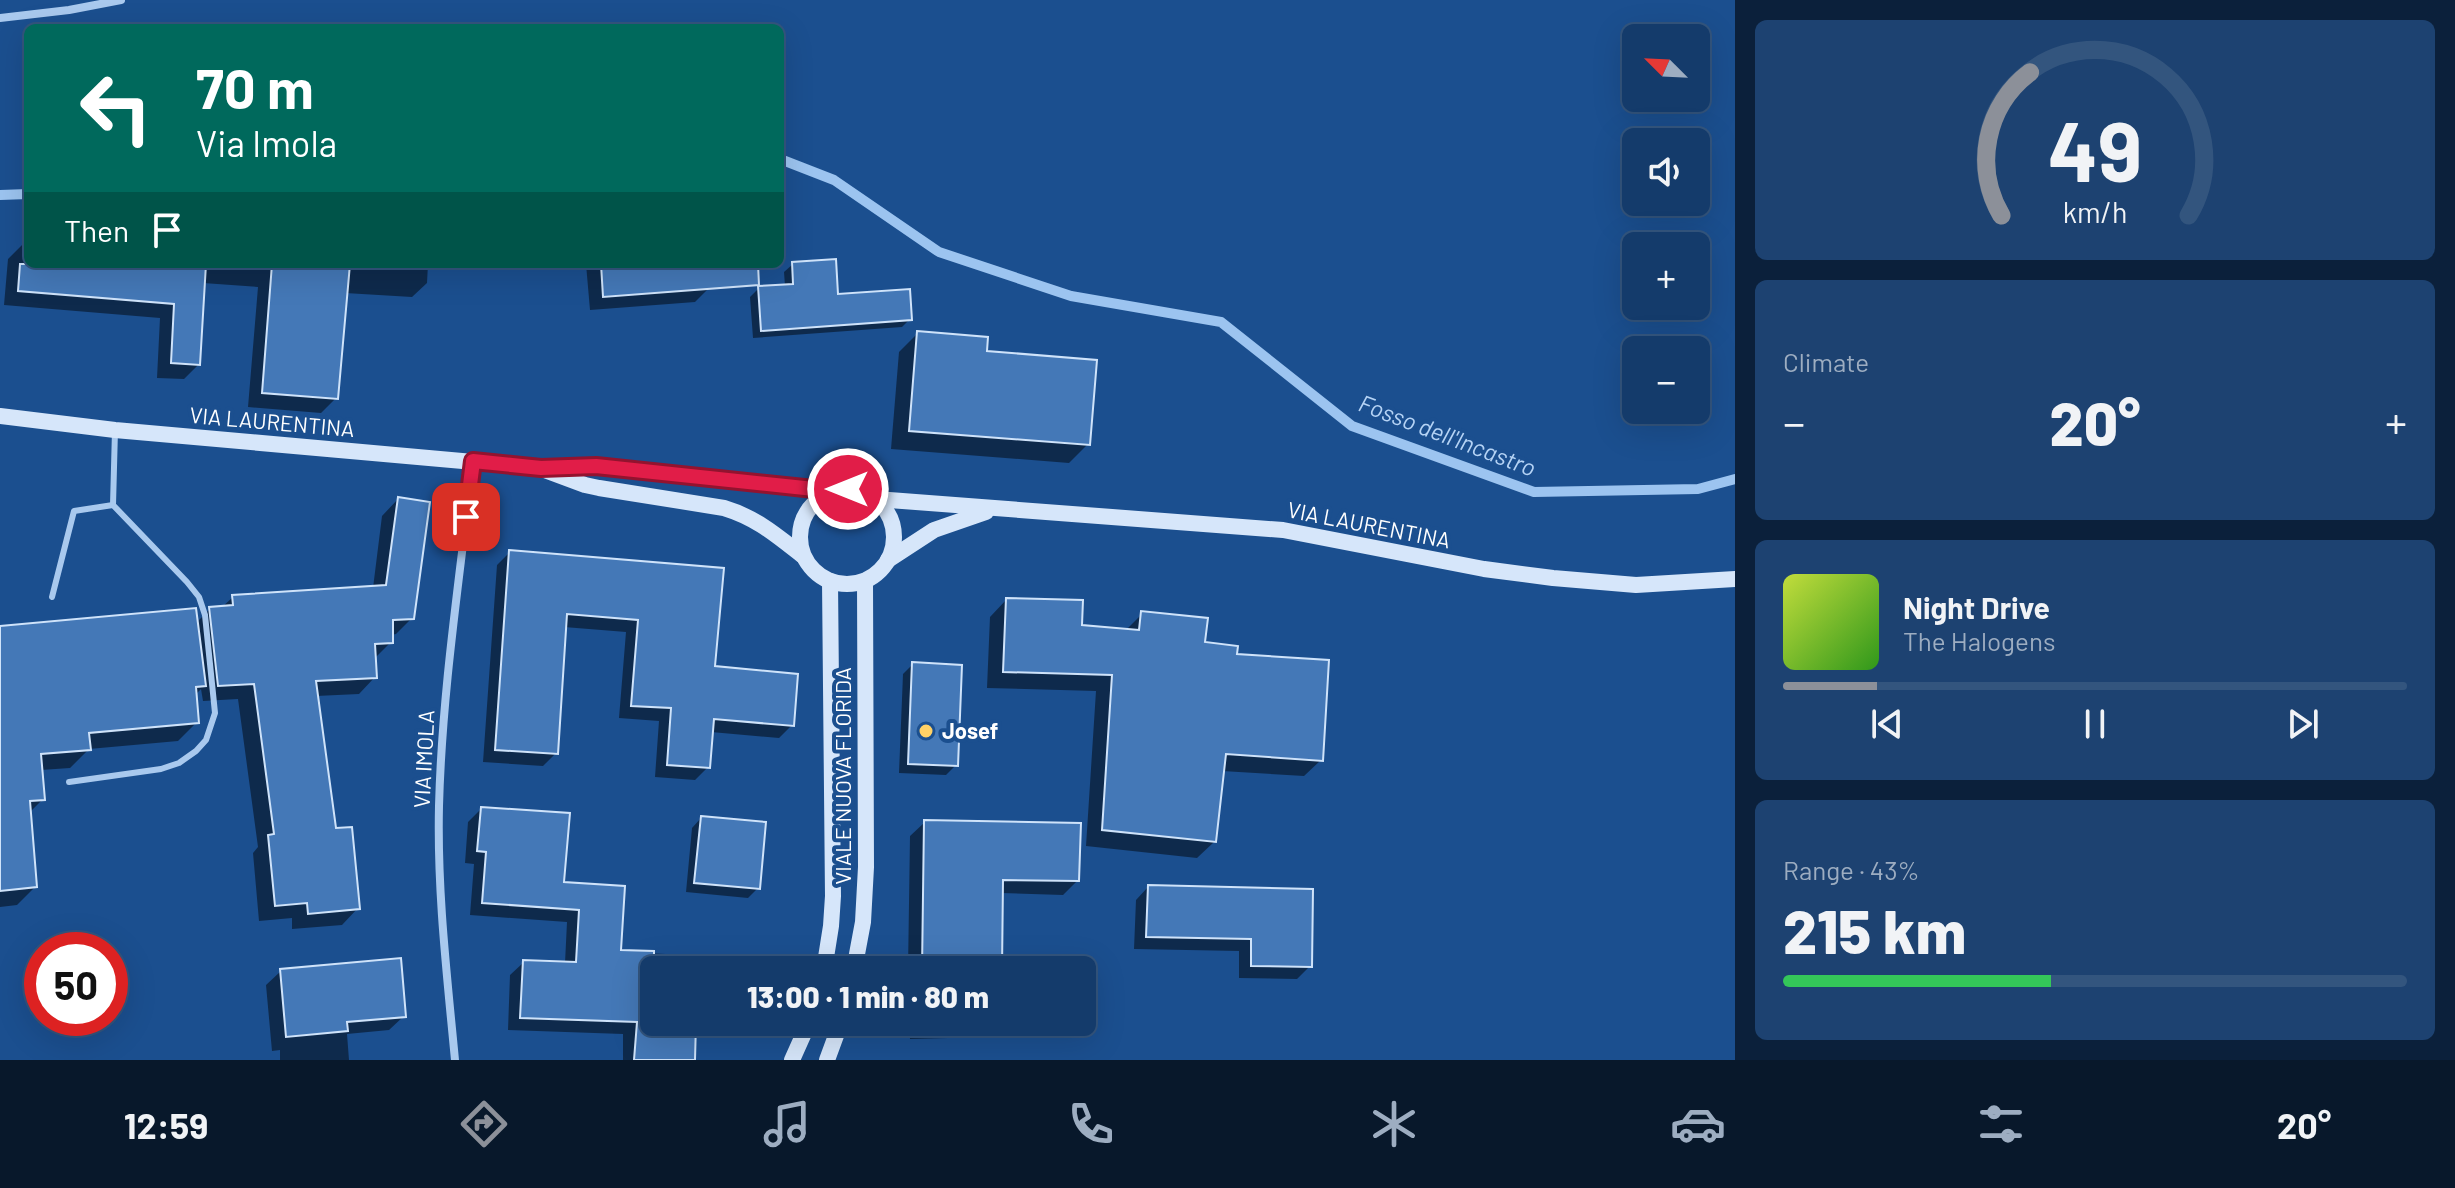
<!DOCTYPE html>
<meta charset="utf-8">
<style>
:root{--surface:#143b6b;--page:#1d4271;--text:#f1f3f6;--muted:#9dadc1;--line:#33557e;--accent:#8c9099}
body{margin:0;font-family:Barlow,sans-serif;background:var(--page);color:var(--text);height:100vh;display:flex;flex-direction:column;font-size:30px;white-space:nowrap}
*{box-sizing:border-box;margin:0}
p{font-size:26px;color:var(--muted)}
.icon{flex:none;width:44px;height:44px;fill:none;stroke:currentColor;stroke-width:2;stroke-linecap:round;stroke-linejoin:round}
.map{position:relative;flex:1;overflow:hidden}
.panel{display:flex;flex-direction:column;gap:20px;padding:20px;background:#0b203b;width:720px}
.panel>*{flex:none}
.hud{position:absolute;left:24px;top:24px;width:760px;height:244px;border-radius:12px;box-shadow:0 8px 32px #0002,0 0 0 2px var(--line);background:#00695c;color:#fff;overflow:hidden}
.needle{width:52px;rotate:294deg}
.tools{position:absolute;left:1622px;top:24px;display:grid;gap:16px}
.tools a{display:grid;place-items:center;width:88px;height:88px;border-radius:12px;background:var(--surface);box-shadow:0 8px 32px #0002,0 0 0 2px var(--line);font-size:40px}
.speed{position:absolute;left:24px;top:932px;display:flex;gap:16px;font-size:40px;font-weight:700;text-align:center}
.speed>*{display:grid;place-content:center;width:104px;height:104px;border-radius:50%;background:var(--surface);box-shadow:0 8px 32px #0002,0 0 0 2px var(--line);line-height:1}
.speed .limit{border:12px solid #d22;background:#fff;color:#111}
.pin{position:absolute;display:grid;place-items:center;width:68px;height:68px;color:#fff;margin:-34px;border-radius:16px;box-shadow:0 4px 12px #0006}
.me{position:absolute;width:88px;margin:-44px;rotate:270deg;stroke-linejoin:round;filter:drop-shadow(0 0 6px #0008)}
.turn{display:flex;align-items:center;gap:28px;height:168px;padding:0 40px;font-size:36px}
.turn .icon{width:104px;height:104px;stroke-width:2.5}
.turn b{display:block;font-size:56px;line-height:68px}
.then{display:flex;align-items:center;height:76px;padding:0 40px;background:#0003;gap:16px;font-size:30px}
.big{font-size:60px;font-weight:800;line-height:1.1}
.panel .widget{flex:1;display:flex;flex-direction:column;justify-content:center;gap:12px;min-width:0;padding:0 28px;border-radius:12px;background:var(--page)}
.panel .dial{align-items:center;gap:0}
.dial svg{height:208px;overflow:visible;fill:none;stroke:var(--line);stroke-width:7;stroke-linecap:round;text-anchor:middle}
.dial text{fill:var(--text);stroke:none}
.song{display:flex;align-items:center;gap:24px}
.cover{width:96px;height:96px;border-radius:12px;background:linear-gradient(135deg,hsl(70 70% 55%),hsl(110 70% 35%))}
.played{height:8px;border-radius:4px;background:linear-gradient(90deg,var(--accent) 15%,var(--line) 15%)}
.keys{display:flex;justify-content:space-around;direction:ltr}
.heat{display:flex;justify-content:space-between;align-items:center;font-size:44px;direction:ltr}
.charge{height:12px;border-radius:6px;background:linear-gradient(90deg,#34c759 43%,var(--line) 0)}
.trip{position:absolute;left:640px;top:956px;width:456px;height:80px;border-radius:12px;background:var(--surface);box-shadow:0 8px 32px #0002,0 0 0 2px var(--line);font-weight:800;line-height:80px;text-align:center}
.tabs{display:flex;height:128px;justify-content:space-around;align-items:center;background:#08182b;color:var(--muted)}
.tabs .icon{width:56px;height:56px}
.tabs .on{color:var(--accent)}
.tabs b{font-size:36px;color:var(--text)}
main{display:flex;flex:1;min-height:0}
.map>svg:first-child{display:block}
.shadow{fill:#0007}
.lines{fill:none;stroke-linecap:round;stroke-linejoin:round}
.stream{stroke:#9cc4f0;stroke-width:10}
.building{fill:#4478b7;stroke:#cfe3fa;stroke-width:2}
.lane{stroke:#a9c9ee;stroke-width:6}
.street{stroke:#a9c9ee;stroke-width:8}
.secondary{stroke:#d6e6fa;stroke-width:16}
.route-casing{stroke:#92132f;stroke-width:20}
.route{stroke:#e11d48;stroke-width:14}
.poi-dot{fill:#ffd166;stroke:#1b4f8f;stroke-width:3}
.labels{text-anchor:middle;stroke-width:8;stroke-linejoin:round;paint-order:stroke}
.street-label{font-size:22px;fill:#fff;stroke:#1b4f8f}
.poi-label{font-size:22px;font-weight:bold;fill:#fff;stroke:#1b4f8f;text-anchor:start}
.water-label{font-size:24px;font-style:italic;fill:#b5d3f5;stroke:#1b4f8f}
</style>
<main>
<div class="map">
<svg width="1735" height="1060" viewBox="0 0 1735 1060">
<rect width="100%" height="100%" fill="#1b4f8f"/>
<!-- shadow -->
<g class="shadow">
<path d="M 23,244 L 28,245 L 28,264 L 428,264 L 427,283 L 412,297 L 345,293 L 336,398 L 321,413 L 248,407 L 258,287 L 203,283 L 199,364 L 184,379 L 157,378 L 160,318 L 4,305 L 8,259 Z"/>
<path d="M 586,264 L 708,264 L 709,288 L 695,302 L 590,310 Z"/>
<path d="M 793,264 L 836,296 L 910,319 L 902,327 L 753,338 L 750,297 L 759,288 L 785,286 L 784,272 Z"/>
<path d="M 918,333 L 984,353 L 1088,444 L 1069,463 L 891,449 L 899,352 Z"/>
<path d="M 398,499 L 412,618 L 396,634 L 391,635 L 391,642 L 374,659 L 375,677 L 359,694 L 316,696 L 334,831 L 358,908 L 342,925 L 292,929 L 292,918 L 259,921 L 253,853 L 258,847 L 238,699 L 203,701 L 201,689 L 195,695 L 197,722 L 178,741 L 89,749 L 70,768 L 41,770 L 43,799 L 29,813 L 35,887 L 17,905 L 0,907 L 0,628 L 196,623 L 210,609 L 221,608 L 233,597 L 373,588 L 382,516 Z"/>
<path d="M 510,552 L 722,570 L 713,668 L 792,725 L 779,738 L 711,732 L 708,767 L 695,780 L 655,777 L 659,721 L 619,718 L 626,632 L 564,627 L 556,753 L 543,766 L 483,762 L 497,565 Z"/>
<path d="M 1006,600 L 1080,626 L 1125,631 L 1142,614 L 1203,644 L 1321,760 L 1304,776 L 1222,771 L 1214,842 L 1197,858 L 1086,846 L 1096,691 L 987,688 L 990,617 Z"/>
<path d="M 913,664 L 956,765 L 946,775 L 899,773 L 903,674 Z"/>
<path d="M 481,809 L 562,884 L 619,952 L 712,956 L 712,970 L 654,970 L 654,1022 L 707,1022 L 697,1032 L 694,1032 L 693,1060 L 623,1060 L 623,1034 L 508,1030 L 510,975 L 524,962 L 565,963 L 567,922 L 470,915 L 474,864 L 465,863 L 468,822 Z"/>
<path d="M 701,818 L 758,888 L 748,898 L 686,892 L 692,828 Z"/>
<path d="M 925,822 L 1078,880 L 1063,895 L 1001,893 L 1001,970 L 908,970 L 910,836 Z"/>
<path d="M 1148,887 L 1310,966 L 1297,979 L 1239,978 L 1239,951 L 1134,949 L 1136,900 Z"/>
<path d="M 281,971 L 404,1016 L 389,1030 L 347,1034 L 349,1060 L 280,1060 L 280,1050 L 272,1051 L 266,985 Z"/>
<path d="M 909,1022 L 1001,1022 L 1001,1023 L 986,1037 L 910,1039 Z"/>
</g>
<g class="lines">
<!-- stream -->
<g class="stream">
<path d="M 780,159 L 834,180 L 939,252 L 1071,296 L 1221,322 L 1352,426 L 1534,492 L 1698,489 L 1735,479"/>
<path d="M 0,195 L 28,194"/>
</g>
</g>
<!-- building -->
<g class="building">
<path d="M 836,259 L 838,294 L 910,289 L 912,320 L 761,331 L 758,286 L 793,284 L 792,262 Z"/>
<path d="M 20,264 L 206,264 L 200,365 L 171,363 L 174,304 L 18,291 Z"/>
<path d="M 272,264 L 350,264 L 338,399 L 262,393 Z"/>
<path d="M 601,264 L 758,264 L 759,285 L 603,297 Z"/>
<path d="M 917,331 L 988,337 L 987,351 L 1097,360 L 1090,445 L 909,431 Z"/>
<path d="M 398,497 L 430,502 L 414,619 L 393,620 L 393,643 L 375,644 L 377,678 L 316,681 L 336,828 L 352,827 L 360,909 L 308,914 L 307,903 L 275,906 L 268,835 L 274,834 L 254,684 L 218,686 L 209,607 L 233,605 L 232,595 L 386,585 Z"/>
<path d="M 509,550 L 724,568 L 715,666 L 798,674 L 794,726 L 714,719 L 710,768 L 667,765 L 671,708 L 631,706 L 638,620 L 567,614 L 558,754 L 495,750 Z"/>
<path d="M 1006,598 L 1083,600 L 1082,625 L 1139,630 L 1141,611 L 1208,618 L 1205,642 L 1238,646 L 1237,654 L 1329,660 L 1323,761 L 1226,754 L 1216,842 L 1102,830 L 1112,675 L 1003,672 Z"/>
<path d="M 196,608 L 206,686 L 196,687 L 199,723 L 89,733 L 91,750 L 41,754 L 45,800 L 30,801 L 37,887 L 0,891 L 0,626 Z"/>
<path d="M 912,662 L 962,665 L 958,766 L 908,764 Z"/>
<path d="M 481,807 L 570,813 L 564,882 L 625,886 L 621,950 L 654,951 L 654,1022 L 696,1022 L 695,1060 L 634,1060 L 637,1022 L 520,1018 L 523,960 L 576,962 L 579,910 L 482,903 L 486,852 L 477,851 Z"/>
<path d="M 701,816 L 766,822 L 760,889 L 694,883 Z"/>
<path d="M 924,820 L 1081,823 L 1079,881 L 1003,880 L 1002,970 L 922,970 Z"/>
<path d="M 1148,885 L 1313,889 L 1312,967 L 1251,966 L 1251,939 L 1146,937 Z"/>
<path d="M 401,958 L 406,1017 L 347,1022 L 348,1031 L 286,1037 L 280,969 Z"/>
</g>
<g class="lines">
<!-- lane -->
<g class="lane">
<path d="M 52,597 L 74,511 L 113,505"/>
<path d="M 69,782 L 161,769 L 179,763 L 196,751 L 206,740 L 215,713 L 205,615 L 199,597 L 187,582 L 113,505 L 115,430"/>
</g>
<!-- street -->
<g class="street">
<path d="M 0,18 L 69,10 L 121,0"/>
<path d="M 455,1060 C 447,975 437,891 439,806 C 442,691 460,576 473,461"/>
</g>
<!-- secondary -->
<g class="secondary">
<path d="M 0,416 L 115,430 L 541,468 L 577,466 L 613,468 L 833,491"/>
<path d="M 542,469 L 585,485 L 599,488 L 724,508 C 757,518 776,535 803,556"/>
<circle cx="847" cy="537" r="47"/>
<path d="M 876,499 L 1283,530 L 1484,569 L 1553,578 L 1636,585 L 1735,579"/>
<path d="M 888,560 L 934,530 L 986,512"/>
<path d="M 824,970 L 831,926 L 833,896 L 830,581"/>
<path d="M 854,970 L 863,922 L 866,867 L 865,581"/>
<path d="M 792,1060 L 809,1022"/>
<path d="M 827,1060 L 841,1022"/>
</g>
</g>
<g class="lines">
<!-- route casing -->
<g class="route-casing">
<path id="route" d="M 466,517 L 473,461 L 541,468 L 596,466 L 833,491 L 848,489"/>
</g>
<!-- route -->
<use href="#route" class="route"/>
</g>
<!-- markers -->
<circle class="poi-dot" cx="926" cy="731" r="8"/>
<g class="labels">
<!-- street labels -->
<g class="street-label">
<text transform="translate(272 422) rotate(5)" y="8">VIA LAURENTINA</text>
<text transform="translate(1369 525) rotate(11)" y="8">VIA LAURENTINA</text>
<text transform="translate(424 759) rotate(-87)" y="8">VIA IMOLA</text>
<text transform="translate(843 776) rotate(-90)" y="8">VIALE NUOVA FLORIDA</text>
</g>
<!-- poi labels -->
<g class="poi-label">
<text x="942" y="739">Josef</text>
</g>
<!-- water labels -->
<g class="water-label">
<text transform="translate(1447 436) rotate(21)" y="8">Fosso dell'Incastro</text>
</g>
</g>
</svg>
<div class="tools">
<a><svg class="needle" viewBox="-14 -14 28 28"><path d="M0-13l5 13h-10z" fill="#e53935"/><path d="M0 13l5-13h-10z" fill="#9dadc1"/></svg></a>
<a><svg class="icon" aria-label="sound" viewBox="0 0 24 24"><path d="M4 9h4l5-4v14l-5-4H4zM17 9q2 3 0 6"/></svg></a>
<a>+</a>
<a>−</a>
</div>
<div class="speed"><div class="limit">50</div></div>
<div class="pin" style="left:466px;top:517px;background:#d93025"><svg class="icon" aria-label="arrive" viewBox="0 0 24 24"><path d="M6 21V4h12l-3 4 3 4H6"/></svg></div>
<svg class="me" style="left:848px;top:489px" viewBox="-20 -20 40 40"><circle r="17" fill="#e11d48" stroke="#fff" stroke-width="3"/><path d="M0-11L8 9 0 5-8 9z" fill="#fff"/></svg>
<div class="trip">13:00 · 1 min · 80 m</div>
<div class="hud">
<div class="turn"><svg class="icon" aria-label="left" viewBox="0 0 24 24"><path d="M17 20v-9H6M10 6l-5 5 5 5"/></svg><div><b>70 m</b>Via Imola</div></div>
<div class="then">Then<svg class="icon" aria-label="arrive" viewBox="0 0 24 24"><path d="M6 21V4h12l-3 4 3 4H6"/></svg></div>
</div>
</div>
<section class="panel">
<div class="widget dial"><svg viewBox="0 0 100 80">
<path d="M14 69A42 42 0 1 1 86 69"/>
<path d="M14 69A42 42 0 0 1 25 14" stroke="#8c9099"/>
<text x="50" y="56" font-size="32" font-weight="700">49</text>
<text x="50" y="72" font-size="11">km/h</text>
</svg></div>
<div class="widget"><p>Climate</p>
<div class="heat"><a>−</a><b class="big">20°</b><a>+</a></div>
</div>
<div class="widget">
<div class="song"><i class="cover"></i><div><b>Night Drive</b><p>The Halogens</p></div></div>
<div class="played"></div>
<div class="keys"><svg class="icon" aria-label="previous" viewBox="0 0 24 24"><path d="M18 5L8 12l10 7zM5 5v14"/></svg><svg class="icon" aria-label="pause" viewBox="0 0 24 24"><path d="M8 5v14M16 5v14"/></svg><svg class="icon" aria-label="next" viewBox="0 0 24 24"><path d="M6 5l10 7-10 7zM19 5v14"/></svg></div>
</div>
<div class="widget"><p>Range · 43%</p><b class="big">215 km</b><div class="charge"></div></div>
</section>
</main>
<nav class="tabs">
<b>12:59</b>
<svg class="icon on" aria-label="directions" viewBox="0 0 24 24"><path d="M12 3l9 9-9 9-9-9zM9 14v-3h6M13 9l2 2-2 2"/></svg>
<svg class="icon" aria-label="music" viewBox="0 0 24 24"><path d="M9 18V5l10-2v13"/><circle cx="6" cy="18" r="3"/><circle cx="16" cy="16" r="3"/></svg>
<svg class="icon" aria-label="phone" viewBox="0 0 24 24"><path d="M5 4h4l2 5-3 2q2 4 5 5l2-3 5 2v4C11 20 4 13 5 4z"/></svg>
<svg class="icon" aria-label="climate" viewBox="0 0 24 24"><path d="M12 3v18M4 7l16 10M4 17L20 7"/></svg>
<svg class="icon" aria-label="car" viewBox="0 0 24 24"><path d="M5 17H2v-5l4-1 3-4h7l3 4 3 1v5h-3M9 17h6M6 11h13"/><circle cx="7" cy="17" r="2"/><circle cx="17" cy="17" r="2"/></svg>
<svg class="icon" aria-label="filters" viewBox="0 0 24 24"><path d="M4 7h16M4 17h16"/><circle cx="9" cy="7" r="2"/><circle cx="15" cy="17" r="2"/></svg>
<b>20°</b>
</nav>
